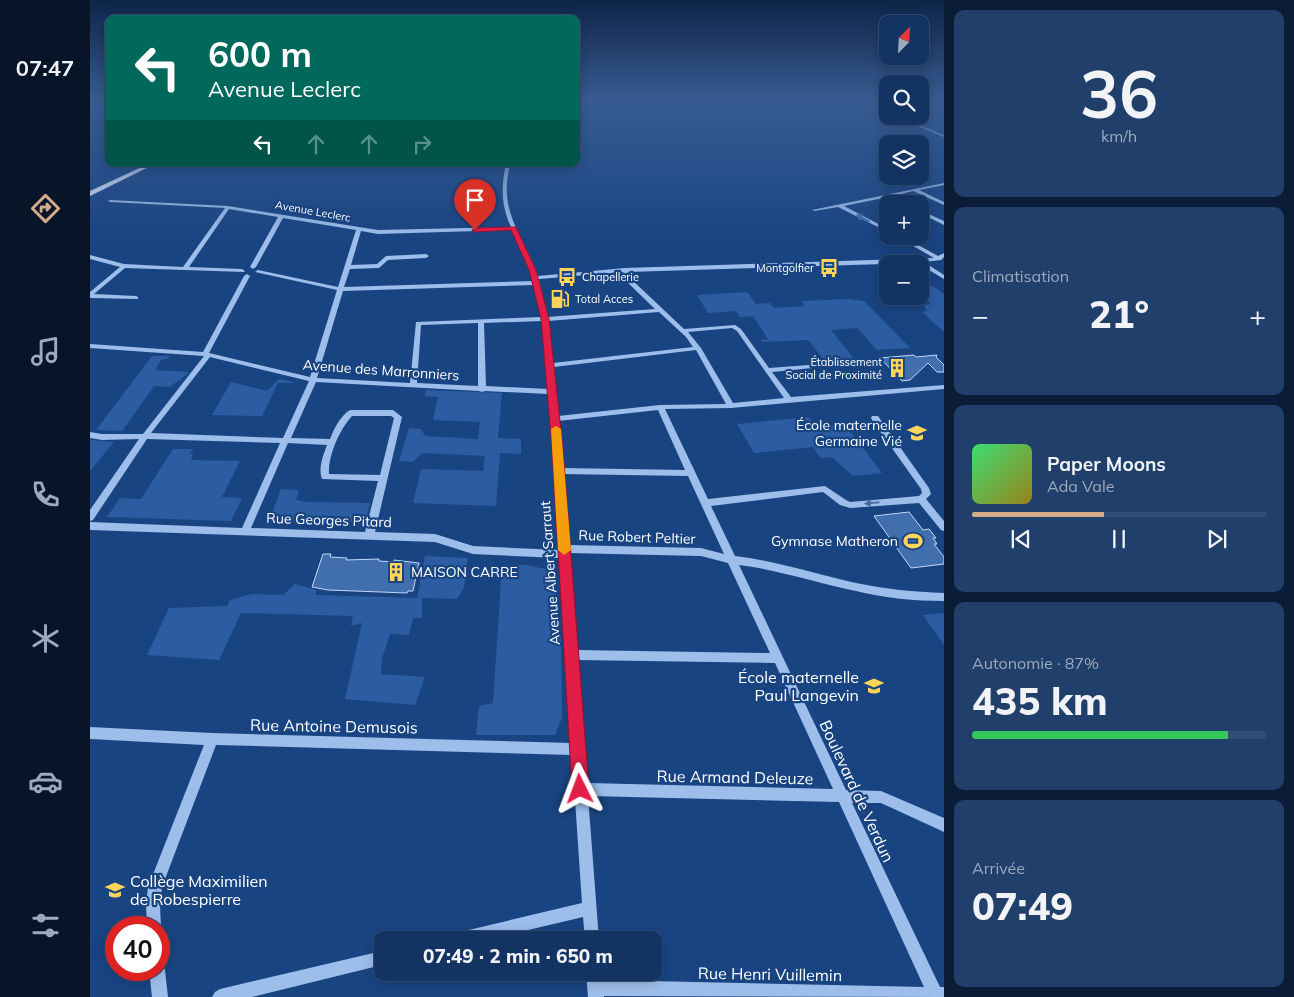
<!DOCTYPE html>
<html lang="fr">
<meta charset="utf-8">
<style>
:root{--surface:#133362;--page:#203f6b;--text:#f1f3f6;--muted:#9daabe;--line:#324e77;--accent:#d6ab8b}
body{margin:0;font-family:Mulish,sans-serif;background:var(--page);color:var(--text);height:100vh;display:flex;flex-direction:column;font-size:19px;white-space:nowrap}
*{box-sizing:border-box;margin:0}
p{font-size:16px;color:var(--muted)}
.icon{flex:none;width:28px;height:28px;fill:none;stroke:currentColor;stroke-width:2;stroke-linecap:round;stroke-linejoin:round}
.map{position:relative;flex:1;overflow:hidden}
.side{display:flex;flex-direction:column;gap:10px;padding:10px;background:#0a1c36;width:350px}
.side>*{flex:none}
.banner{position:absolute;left:15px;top:15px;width:475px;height:152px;border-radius:10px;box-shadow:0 2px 12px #0003,0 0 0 1px var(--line);background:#00695c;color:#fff;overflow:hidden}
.needle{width:32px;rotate:24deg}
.buttons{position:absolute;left:789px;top:15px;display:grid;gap:10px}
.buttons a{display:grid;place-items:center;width:50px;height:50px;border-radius:10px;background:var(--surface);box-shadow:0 2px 12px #0003,0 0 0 1px var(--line);font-size:25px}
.speed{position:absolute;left:15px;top:916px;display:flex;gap:10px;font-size:25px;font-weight:700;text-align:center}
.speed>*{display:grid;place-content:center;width:65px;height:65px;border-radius:50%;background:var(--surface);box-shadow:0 2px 12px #0003,0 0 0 1px var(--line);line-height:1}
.speed .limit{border:8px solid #d22;background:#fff;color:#111}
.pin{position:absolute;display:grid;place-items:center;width:42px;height:42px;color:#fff;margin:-51px -21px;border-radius:50% 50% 50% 0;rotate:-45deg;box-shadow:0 0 5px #0007}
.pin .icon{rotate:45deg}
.me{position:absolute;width:55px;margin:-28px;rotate:357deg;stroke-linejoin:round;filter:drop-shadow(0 0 4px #0008)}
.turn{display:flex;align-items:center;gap:18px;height:105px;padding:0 20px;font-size:22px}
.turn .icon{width:65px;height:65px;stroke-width:2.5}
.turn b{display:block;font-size:35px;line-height:42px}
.lanes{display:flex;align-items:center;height:48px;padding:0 20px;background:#0003;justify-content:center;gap:25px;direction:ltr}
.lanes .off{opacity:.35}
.big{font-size:38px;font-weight:800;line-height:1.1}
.side .widget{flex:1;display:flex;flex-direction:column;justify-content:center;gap:8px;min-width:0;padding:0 18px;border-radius:10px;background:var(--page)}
.side .dial{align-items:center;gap:0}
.dial b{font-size:65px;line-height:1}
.song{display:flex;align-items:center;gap:15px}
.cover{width:60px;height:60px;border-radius:8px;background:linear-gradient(135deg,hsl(140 70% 55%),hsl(50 70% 35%))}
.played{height:5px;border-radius:2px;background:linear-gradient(90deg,var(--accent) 45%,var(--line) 45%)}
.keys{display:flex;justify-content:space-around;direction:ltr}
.heat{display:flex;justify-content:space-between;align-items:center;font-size:28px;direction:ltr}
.charge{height:8px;border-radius:4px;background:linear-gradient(90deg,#34c759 87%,var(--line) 0)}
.trip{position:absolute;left:284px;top:931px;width:288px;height:50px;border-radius:10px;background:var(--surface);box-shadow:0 2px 12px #0003,0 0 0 1px var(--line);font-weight:800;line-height:50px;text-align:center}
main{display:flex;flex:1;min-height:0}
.tab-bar{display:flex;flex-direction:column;width:90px;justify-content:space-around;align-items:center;background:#081427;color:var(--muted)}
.tab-bar .icon{width:35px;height:35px}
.tab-bar .active{color:var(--accent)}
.tab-bar b{font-size:22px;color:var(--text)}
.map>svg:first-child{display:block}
.green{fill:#2c5da2}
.building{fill:#416eac;stroke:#c2d9f9}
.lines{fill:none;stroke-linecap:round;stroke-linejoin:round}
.minor{fill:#9dbeeb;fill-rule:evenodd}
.major{fill:#e1ecff;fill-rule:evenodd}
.oneway{fill:#476fa7}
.route{fill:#e11d48;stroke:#92132f}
.slow{fill:#f59e0b}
.labels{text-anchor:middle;stroke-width:4.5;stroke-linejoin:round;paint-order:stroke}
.far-street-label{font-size:11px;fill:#fff;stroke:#194482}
.far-poi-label{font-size:11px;fill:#fff;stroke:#194482;text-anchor:end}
.street-label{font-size:14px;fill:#fff;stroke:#194482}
.poi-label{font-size:14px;fill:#fff;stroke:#194482;text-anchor:end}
.near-poi-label{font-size:16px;fill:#fff;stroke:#194482;text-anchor:end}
.near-street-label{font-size:16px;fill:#fff;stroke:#194482}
</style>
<main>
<nav class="tab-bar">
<b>07:47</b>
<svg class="icon active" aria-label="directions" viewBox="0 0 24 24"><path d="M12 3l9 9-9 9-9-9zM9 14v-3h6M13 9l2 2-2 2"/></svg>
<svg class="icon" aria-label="music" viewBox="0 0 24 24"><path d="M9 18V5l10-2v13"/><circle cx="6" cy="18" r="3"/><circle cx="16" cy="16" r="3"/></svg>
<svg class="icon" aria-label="phone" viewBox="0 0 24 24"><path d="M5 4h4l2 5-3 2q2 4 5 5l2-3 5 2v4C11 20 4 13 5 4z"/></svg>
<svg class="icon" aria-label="climate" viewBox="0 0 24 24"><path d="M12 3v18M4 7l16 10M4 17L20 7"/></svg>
<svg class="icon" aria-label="car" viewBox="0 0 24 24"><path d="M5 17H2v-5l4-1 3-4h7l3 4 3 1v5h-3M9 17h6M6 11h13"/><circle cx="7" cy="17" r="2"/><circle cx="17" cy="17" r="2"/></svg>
<svg class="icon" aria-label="filters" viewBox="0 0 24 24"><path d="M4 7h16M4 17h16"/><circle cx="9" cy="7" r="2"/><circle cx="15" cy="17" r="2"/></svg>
</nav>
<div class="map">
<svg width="854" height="997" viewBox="0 0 854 997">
<rect width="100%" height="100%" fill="#194482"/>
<!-- green -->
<g class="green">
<path d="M 843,286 L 854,294 L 854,332 L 832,312 L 837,311 L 834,305 L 841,304 L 830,295 L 830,287 Z"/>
<path d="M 657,292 L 666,304 L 680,303 L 684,308 L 715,306 L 712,301 L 757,299 L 774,301 L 820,348 L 787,350 L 767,328 L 741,330 L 765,360 L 735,361 L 718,340 L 673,342 L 670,340 L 678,339 L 663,316 L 650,317 L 646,311 L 618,313 L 607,295 Z"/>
<path d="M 62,356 L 80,356 L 77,359 L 71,360 L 65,370 L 100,372 L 80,387 L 64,386 L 32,431 L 6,430 Z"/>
<path d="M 189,379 L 208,383 L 188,383 L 172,416 L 122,415 L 141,382 L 177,391 Z"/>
<path d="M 336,390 L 412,393 L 408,438 L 431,439 L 431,454 L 410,453 L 406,506 L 323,503 L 331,469 L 393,471 L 395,456 L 332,453 L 323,462 L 309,461 L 319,428 L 331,429 L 335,436 L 388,439 L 390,422 L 343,420 L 348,397 L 335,396 Z"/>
<path d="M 719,417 L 725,426 L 755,424 L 792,473 L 763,476 L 742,457 L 730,458 L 723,447 L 664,453 L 647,424 Z"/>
<path d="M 1,440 L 24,442 L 0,471 L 0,441 Z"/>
<path d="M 83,449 L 103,449 L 100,454 L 103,454 L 101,460 L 150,461 L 132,497 L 152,498 L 141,521 L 17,517 L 30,498 L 51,499 Z"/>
<path d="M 191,489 L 209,490 L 206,500 L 217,502 L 280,503 L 275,522 L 179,521 Z"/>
<path d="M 335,556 L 378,558 L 374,588 L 367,599 L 332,598 L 332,618 L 323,618 L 319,635 L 300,634 L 292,658 L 291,674 L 335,677 L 325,705 L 255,699 L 272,623 L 261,626 L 263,616 L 151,613 L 129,660 L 57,655 L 79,608 L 137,606 L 140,600 L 162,594 L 193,595 L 205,584 L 226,590 L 226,595 L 327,598 Z"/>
<path d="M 412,565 L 437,565 L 455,569 L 465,580 L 471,640 L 472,718 L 465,735 L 386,735 L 389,706 L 403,703 Z"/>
<path d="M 854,613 L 854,645 L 833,615 Z"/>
</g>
<!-- building -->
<g class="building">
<path d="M 824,355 L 826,357 L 847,355 L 846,357 L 854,365 L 854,372 L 847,372 L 838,363 L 820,380 L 812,381 L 790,358 Z"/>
<path d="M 819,512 L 833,530 L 839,529 L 846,538 L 843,538 L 847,544 L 844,544 L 854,557 L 854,564 L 821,568 L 784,516 Z"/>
<path d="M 233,554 L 241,554 L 240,557 L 257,558 L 256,560 L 289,559 L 289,561 L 304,562 L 304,560 L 329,563 L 323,591 L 318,591 L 317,593 L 238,590 L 222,587 Z"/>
</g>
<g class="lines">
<!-- minor -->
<g class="minor">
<path d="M 820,121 L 854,135 L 854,137 L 820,123 Z"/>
<path d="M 416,164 L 420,164 C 418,174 416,185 417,195 C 419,224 439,249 448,276 L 535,268 L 844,258 L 806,236 L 812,236 L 848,256 L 854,253 L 854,257 L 851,260 L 834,262 L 854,275 L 854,279 L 827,263 L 538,272 L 541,279 L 594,329 L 645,325 L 651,329 L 679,368 L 745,363 L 746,364 L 743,366 L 682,372 L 701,397 L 854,385 L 854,389 L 641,408 L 575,409 L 618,499 L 735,486 L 756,500 L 760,502 L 829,496 L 832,493 L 831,489 L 782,420 L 781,418 L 782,416 L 788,416 L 839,488 L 841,494 L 836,499 L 854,521 L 854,531 L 851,530 L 829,503 L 760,508 L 750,505 L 733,492 L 621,506 L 645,556 C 686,561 725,574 766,583 C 795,589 824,592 854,593 L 854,601 C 824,601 795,598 766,591 C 727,583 689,570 649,565 L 756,790 L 791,791 L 854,818 L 854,832 L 791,803 L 762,803 L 850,987 L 854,987 L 854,997 L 514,996 L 514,997 L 498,997 L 496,972 L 512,972 L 512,980 L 834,987 L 749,802 L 498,796 L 509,940 L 495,940 L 493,917 L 396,940 L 359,940 L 361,935 L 366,933 L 492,903 L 482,755 L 126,745 L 72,887 L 70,905 L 71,928 L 69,933 L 69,928 L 57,928 L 56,905 L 58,887 L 114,745 L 0,739 L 0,727 L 122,733 L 482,743 L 469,558 L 383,554 L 345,542 L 0,530 L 0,522 L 152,528 L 190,443 L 57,439 L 3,520 L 0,521 L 0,510 L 49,439 L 12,440 L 0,438 L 0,432 L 12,434 L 53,434 L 114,356 L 0,348 L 0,344 L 113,352 L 154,276 L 157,274 L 160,276 L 119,353 L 220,377 L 247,290 L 165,272 L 168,270 L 248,287 L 266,230 L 193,218 L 166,267 L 163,269 L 160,267 L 188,217 L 139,209 L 99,267 L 152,269 L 155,271 L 154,272 L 35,268 L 4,294 L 46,296 L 48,297 L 48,299 L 0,298 L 0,292 L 30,267 L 0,259 L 0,255 L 34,264 L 93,267 L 135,208 L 20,202 L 18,201 L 20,200 L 138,206 L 288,230 L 421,227 C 411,205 411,187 416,164 ZM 422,230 L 434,256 L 444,281 L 254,287 L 260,269 L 289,268 L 298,260 L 336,258 L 339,256 L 336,254 L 296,256 L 287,264 L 261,265 L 271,231 L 288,234 ZM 533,272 L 536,281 L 565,309 L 457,317 L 449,279 ZM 444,285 L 451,317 L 326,322 L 320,383 L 227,378 L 253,291 ZM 569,312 L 596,337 L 603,347 L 463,363 L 458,321 ZM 452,321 L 458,389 L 396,386 L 394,323 ZM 388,323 L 388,386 L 327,383 L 331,325 ZM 642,328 L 647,331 L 694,398 L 643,403 L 611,348 L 598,332 ZM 606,350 L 636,404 L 570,405 L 468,416 L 464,367 ZM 120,357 L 219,381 L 193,438 L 61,433 ZM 226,382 L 389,391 L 392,392 L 395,391 L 458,394 L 469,550 L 383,546 L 345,534 L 285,532 L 312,417 L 303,410 L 260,410 C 250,416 244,429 240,439 L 201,438 ZM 568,410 L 595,470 L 472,468 L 468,421 ZM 262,416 L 301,416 L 304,418 L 290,475 L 239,474 C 238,455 250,429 262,416 ZM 198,443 L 237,445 C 233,456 228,468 232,479 L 288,481 L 275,532 L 161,528 ZM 472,474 L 598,476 L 634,554 L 611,548 L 478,545 ZM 479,553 L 611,556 L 638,563 L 680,653 L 486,650 ZM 487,660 L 685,663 L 743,789 L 497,783 Z"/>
<path d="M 854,183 L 854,185 L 829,190 L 854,202 L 854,205 L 823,191 L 803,196 L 817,204 L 811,204 L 798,197 L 754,206 L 798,229 L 798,232 L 748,207 L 724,211 L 722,210 Z"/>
<path d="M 830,210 L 854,221 L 854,225 L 830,213 Z"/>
<path d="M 292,951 L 292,965 L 162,997 L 122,997 L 125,992 L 130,989 Z"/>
<path d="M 69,963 L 72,965 L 75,970 L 78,997 L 62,997 L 59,970 L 69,970 Z"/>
</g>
<!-- major -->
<path class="major" d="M 58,164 L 65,164 L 0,196 L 0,191 Z"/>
</g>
<!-- one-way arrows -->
<defs><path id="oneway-solid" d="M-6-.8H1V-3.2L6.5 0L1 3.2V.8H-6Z" transform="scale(1.25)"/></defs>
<g class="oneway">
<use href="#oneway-solid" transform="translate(773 218) rotate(-152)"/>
<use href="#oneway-solid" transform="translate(782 503) rotate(175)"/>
</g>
<!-- sky -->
<linearGradient id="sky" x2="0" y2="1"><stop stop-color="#0e2548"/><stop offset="0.42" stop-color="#385c92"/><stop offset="1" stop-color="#385c92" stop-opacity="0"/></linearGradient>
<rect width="854" height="240" fill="url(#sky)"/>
<!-- route -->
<path class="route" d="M 426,227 L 446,270 L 459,319 L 473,449 L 499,789 L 496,795 L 490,797 L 485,795 L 482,789 L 462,449 L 451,319 L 439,270 L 421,230 L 385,232 L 382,230 L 385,228 Z"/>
<!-- slow -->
<path class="slow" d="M 466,426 L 471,429 L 481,550 L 474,555 L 468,550 L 461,429 Z"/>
<!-- icons -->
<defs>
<g id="bus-bare" transform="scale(1.5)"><path d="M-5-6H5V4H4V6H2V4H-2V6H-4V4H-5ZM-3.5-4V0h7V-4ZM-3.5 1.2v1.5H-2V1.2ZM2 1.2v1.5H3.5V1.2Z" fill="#ffd458" stroke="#194482" stroke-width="2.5" paint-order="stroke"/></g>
<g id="fuel-bare" transform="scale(1.5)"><path d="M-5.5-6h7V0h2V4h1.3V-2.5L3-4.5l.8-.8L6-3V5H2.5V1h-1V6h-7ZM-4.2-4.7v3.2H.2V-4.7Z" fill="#ffd458" stroke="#194482" stroke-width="2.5" paint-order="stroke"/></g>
<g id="building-bare" transform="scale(1.5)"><path d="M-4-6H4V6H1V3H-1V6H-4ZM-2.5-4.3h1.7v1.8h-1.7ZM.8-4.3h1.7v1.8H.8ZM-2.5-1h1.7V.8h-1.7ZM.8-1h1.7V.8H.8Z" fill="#ffd458" stroke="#194482" stroke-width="2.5" paint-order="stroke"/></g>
<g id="school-bare" transform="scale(1.5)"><path d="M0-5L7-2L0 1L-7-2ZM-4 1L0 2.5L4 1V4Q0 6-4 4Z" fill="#ffd458" stroke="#194482" stroke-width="2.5" paint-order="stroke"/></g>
<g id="stadium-bare" transform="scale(1.5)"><path d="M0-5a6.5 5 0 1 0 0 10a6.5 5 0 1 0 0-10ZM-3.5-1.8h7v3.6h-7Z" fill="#ffd458" stroke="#194482" stroke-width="2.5" paint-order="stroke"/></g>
</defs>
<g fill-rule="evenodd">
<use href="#bus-bare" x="739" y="268"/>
<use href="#bus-bare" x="477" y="277"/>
<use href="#fuel-bare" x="470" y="299"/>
<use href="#building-bare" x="807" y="368"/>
<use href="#school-bare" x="827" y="433"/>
<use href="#stadium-bare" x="823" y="541"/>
<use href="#building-bare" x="306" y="572"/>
<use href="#school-bare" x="784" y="686"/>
<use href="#school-bare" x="25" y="890"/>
</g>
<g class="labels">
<!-- far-street labels -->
<g class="far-street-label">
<text transform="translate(223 211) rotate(10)" y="4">Avenue Leclerc</text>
</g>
<!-- far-poi labels -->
<g class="far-poi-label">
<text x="724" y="272">Montgolfier</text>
<text x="492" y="281" text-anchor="start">Chapellerie</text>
<text x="485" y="303" text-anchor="start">Total Acces</text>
<text x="792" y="366">Établissement<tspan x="792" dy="13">Social de Proximité</tspan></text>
</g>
<!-- street labels -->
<g class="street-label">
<text transform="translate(291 370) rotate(4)" y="5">Avenue des Marronniers</text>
<text transform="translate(239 520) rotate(2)" y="5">Rue Georges Pitard</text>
<text transform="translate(547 537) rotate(2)" y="5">Rue Robert Peltier</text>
<text transform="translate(460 573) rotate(-94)" y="5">Avenue Albert Sarraut</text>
</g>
<!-- poi labels -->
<g class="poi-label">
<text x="812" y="430">École maternelle<tspan x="812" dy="16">Germaine Vié</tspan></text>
<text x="808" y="546">Gymnase Matheron</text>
<text x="321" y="577" text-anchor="start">MAISON CARRE</text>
</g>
<!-- near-poi labels -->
<g class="near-poi-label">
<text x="769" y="683">École maternelle<tspan x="769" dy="18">Paul Langevin</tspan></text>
<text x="40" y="887" text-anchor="start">Collège Maximilien<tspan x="40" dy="18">de Robespierre</tspan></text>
</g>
<!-- near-street labels -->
<g class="near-street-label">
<text transform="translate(244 726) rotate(1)" y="6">Rue Antoine Demusois</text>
<text transform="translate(645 777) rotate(1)" y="6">Rue Armand Deleuze</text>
<text transform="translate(767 791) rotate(65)" y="6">Boulevard de Verdun</text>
<text transform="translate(680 974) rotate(1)" y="6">Rue Henri Vuillemin</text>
</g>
</g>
</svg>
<div class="buttons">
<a><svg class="needle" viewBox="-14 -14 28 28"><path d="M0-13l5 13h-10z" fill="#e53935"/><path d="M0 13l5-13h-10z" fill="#9daabe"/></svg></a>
<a><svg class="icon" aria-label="search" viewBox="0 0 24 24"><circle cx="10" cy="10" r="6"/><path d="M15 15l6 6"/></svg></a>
<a><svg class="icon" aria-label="layers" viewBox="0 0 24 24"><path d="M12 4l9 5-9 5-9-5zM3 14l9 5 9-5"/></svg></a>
<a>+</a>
<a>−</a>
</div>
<div class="speed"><div class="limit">40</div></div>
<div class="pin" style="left:385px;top:230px;background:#d93025"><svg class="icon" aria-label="arrive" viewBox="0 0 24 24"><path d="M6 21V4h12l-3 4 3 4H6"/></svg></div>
<svg class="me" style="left:490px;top:789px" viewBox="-20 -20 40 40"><path d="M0-17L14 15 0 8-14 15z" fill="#e11d48" stroke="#fff" stroke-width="4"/></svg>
<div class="trip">07:49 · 2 min · 650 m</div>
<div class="banner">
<div class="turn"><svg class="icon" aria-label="left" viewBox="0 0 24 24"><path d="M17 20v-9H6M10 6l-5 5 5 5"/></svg><div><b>600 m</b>Avenue Leclerc</div></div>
<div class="lanes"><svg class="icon" aria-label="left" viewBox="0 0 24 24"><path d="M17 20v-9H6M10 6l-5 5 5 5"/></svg><svg class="icon off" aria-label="ahead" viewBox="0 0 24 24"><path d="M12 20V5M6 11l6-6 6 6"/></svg><svg class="icon off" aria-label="ahead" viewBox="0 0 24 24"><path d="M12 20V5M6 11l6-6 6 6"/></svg><svg class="icon off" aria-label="right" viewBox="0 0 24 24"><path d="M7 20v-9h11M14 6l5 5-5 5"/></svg></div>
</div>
</div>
<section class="side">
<div class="widget dial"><b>36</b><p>km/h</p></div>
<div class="widget"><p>Climatisation</p>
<div class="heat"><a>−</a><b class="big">21°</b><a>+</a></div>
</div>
<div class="widget">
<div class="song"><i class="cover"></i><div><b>Paper Moons</b><p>Ada Vale</p></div></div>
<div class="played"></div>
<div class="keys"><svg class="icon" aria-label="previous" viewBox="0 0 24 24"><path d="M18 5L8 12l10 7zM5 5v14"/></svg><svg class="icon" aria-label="pause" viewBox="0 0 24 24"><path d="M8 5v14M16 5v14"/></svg><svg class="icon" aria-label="next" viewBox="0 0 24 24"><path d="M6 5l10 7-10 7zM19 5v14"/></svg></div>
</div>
<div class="widget"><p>Autonomie · 87%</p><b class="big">435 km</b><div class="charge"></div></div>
<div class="widget"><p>Arrivée</p><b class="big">07:49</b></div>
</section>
</main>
